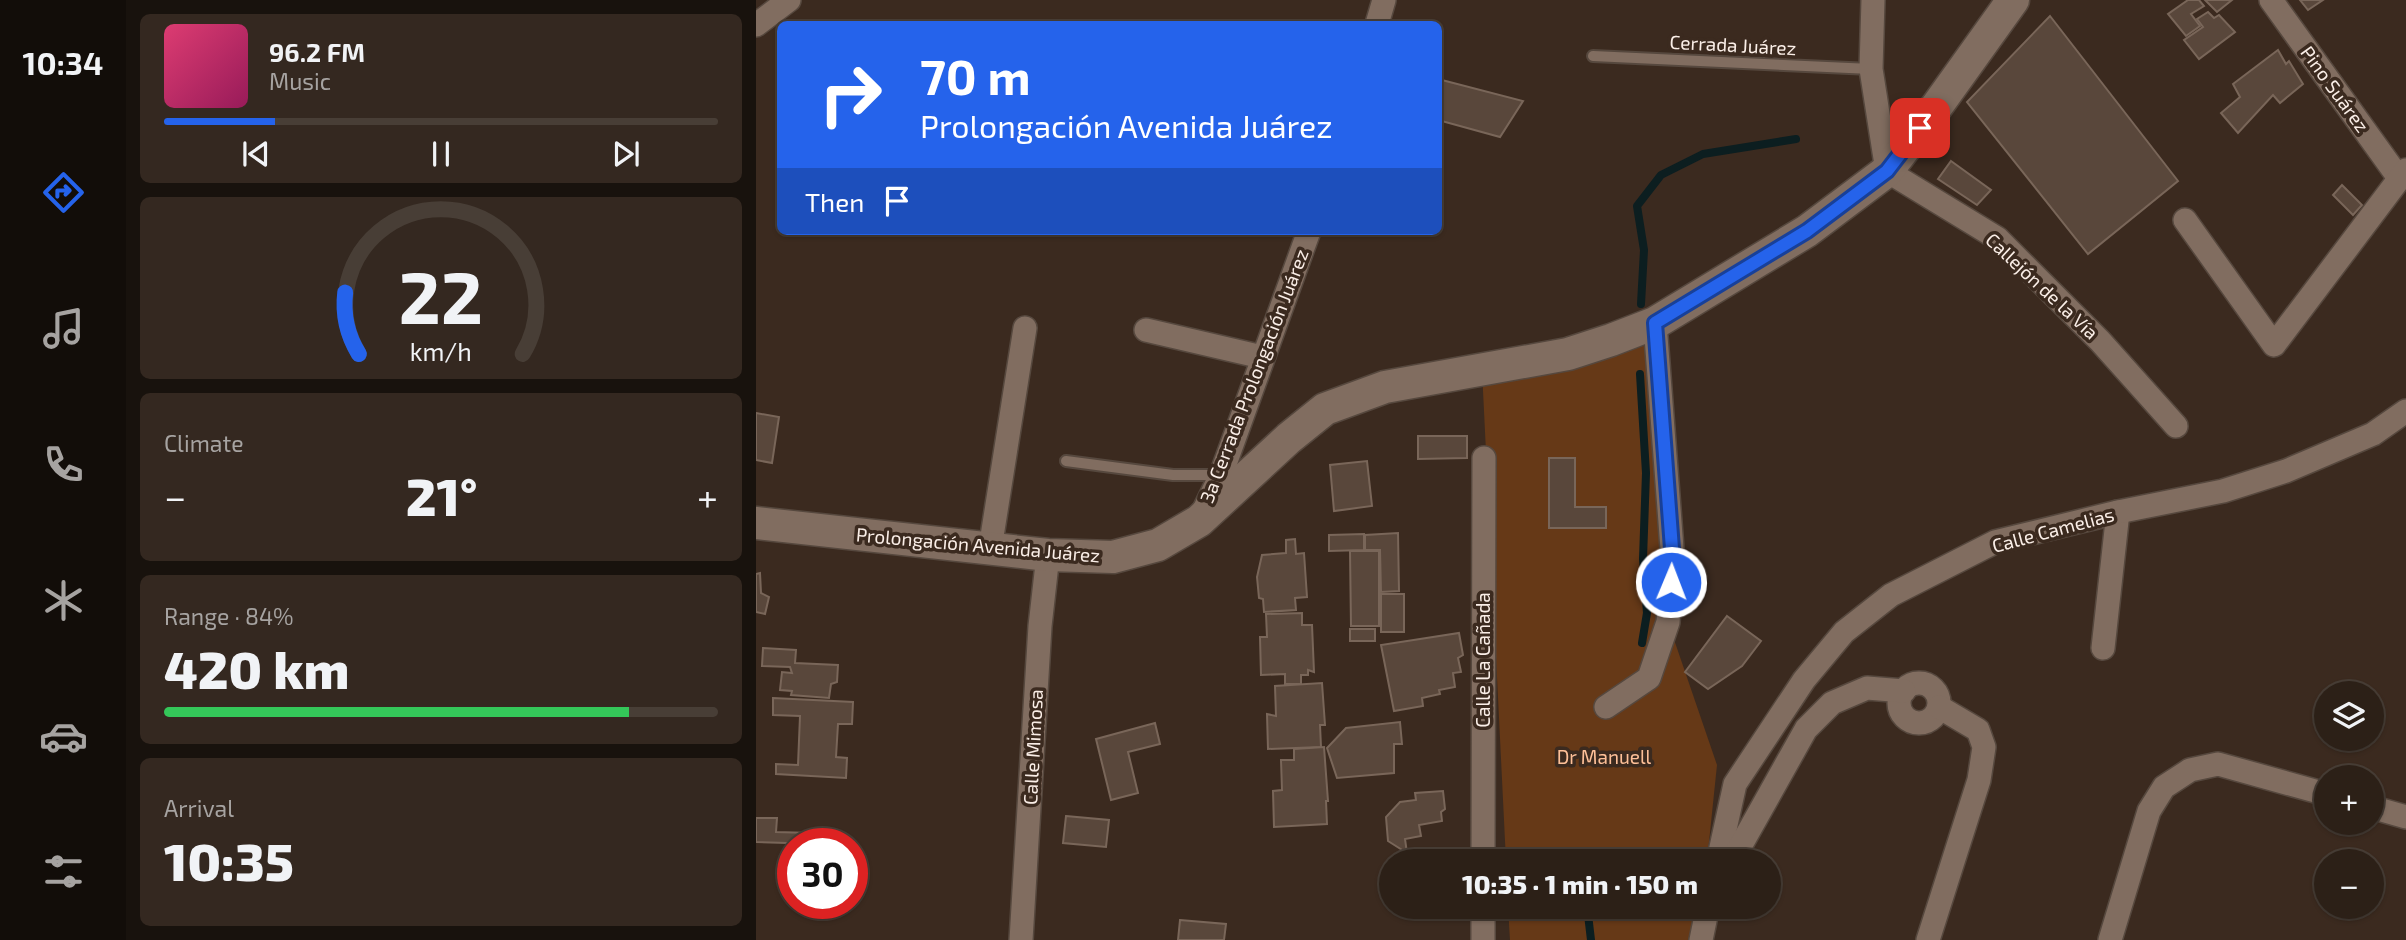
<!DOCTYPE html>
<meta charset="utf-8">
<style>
:root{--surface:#2c2017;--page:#342820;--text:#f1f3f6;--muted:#a6a3a1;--line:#483e36;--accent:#2563eb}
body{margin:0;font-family:"Exo 2",sans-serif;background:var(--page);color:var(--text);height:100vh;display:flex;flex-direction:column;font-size:26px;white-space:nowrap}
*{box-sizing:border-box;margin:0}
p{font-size:23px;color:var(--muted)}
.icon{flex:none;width:38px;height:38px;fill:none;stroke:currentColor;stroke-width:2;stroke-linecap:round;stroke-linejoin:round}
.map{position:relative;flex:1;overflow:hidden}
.drawer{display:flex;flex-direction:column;gap:14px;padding:14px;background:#18120d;width:630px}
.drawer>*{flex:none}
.hud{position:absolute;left:21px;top:21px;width:665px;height:214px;border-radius:10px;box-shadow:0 2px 5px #0004,0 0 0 2px var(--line);background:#2563eb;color:#fff;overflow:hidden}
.tools{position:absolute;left:1558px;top:681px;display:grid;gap:14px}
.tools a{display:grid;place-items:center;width:70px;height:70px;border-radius:50%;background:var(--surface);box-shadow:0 2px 5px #0004,0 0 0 2px var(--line);font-size:35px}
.speed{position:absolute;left:21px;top:828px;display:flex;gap:14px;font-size:35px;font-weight:700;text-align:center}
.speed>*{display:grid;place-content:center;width:91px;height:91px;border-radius:50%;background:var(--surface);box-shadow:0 2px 5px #0004,0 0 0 2px var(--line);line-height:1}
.speed .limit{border:10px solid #d22;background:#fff;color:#111}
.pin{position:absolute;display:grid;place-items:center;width:60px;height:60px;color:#fff;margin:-30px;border-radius:14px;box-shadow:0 4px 10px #0006}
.me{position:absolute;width:77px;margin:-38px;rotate:1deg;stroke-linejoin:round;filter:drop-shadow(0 0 5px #0008)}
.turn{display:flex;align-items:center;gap:24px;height:147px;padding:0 28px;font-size:32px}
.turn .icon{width:91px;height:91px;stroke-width:2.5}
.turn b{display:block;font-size:49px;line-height:60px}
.then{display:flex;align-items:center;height:66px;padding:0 28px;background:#0003;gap:14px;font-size:26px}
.big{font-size:52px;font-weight:800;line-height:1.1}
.drawer .widget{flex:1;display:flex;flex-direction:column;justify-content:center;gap:10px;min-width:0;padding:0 24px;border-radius:10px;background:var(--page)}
.drawer .dial{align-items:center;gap:0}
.dial svg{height:182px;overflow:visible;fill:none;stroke:var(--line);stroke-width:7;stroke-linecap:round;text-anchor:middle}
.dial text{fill:var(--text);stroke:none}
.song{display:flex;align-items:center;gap:21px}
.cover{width:84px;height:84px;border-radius:10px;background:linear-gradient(135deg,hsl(340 70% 55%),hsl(330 70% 35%))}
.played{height:7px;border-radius:4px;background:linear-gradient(90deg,var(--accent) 20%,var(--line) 20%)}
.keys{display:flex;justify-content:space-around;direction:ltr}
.heat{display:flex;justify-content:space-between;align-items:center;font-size:38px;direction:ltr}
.charge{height:10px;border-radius:5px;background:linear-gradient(90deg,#34c759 84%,var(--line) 0)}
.trip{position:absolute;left:623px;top:849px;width:402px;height:70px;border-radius:35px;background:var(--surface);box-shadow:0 2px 5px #0004,0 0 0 2px var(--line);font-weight:800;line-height:70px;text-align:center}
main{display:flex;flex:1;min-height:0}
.tab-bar{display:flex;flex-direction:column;width:126px;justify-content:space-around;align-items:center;background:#120d09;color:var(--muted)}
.tab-bar .icon{width:49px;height:49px}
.tab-bar .selected{color:var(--accent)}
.tab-bar b{font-size:32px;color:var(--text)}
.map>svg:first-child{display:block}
.green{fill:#663917}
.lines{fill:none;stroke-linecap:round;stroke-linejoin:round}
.stream{stroke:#0c1e20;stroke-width:8}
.building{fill:#59473b;stroke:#796659;stroke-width:2}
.lane-casing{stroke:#56483e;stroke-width:14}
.street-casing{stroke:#56483e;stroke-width:26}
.secondary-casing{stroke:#56483e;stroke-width:35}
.lane{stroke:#816d60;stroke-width:10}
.street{stroke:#816d60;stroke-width:23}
.secondary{stroke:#816d60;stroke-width:32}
.route-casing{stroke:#184099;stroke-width:18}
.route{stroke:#2563eb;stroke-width:12}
.labels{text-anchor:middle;stroke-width:7;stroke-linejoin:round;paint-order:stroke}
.street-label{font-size:19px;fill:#faeee7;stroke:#3b2a1f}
.park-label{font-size:19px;fill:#fec098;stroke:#3b2a1f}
</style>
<main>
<nav class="tab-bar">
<b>10:34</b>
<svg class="icon selected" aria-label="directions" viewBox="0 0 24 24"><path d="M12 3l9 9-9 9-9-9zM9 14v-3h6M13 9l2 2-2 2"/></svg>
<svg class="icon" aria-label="music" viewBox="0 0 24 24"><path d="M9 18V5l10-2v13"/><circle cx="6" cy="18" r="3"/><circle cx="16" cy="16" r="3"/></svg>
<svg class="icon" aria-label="phone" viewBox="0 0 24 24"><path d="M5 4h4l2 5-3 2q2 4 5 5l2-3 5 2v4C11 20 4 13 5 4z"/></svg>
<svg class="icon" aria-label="climate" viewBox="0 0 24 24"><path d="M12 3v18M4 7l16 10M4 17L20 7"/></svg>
<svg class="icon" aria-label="car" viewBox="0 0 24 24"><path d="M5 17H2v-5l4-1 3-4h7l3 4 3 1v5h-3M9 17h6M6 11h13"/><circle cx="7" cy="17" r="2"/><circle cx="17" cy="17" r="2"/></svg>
<svg class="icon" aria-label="filters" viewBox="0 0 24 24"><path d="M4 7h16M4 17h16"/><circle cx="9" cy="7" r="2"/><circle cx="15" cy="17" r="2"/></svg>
</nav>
<section class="drawer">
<div class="widget">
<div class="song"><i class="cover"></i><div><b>96.2 FM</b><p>Music</p></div></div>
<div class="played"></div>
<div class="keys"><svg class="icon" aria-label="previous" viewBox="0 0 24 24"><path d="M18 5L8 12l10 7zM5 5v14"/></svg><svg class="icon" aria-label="pause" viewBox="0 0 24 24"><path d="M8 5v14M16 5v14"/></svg><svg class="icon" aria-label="next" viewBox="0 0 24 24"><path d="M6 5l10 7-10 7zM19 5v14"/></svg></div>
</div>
<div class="widget dial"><svg viewBox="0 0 100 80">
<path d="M14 69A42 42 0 1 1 86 69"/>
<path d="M14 69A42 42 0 0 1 8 42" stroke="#2563eb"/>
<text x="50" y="56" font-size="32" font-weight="700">22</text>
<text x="50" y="72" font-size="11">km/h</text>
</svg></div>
<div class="widget"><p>Climate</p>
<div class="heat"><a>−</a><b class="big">21°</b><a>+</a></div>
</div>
<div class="widget"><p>Range · 84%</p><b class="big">420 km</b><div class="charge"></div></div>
<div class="widget"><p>Arrival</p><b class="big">10:35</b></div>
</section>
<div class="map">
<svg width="1650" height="940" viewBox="0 0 1650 940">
<rect width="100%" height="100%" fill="#3b2a1f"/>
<!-- green -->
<g class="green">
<path d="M 899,323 L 912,622 L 961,765 L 951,861 L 750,861 L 726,370 Z"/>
<path d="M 752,907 L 947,907 L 943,940 L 754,940 Z"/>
</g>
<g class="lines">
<!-- stream -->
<g class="stream">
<path d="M 885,304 L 888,250 L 881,206 L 905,175 L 947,154 L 1040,139"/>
<path d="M 884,374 L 890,473 L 887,559 L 891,613 L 886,643"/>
<path d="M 831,906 L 835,940"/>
</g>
</g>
<!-- building -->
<g class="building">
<path d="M 1432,0 L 1443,0 L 1448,6 L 1435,14 L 1444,26 L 1430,36 L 1412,14 Z"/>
<path d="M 1449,0 L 1476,0 L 1461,12 Z"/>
<path d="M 1544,0 L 1567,0 L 1552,10 Z"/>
<path d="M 1452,12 L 1458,18 L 1463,15 L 1479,32 L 1443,59 L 1428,40 L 1447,27 L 1441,19 Z"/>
<path d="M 1294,16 L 1422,181 L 1332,254 L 1211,102 Z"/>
<path d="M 1522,50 L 1530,64 L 1533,61 L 1547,84 L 1524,103 L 1517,95 L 1482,133 L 1465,113 L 1484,97 L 1477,84 Z"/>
<path d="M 682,79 L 767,101 L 744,137 L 682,120 Z"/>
<path d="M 1195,161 L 1235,190 L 1221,205 L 1182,179 Z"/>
<path d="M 1586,185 L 1606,205 L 1597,215 L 1577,195 Z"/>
<path d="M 0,413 L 23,417 L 16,463 L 0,460 Z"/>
<path d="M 662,436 L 711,436 L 711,458 L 662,459 Z"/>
<path d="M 793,458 L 819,458 L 819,507 L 850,507 L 850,528 L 793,528 Z"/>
<path d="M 611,461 L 616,506 L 578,511 L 574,465 Z"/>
<path d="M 642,533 L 643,591 L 625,592 L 624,550 L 609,550 L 609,535 Z"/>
<path d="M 608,534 L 608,550 L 573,551 L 573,535 Z"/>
<path d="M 539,539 L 540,554 L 548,553 L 551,597 L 539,598 L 540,610 L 508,612 L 507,599 L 503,598 L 501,577 L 506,555 L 530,553 L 530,540 Z"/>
<path d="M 594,551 L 623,551 L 623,626 L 595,626 Z"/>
<path d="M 4,573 L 5,593 L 13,597 L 9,614 L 0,612 L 0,574 Z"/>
<rect x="625" y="594" width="23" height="38"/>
<path d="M 546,613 L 546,625 L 556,625 L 558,672 L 552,670 L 552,675 L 545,675 L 545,684 L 529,684 L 529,674 L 505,675 L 504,637 L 511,637 L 510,614 Z"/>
<path d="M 971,616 L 1005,641 L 986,666 L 952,689 L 929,672 Z"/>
<rect x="594" y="629" width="25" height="12"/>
<path d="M 703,633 L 707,655 L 702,658 L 705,672 L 697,673 L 699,687 L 683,690 L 684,694 L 666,698 L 667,706 L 638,711 L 625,645 Z"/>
<path d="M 7,648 L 40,650 L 39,663 L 82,665 L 81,682 L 75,684 L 73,698 L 35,695 L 36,691 L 24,690 L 26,672 L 36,673 L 34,667 L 6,666 Z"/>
<path d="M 566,683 L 569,725 L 564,725 L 565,747 L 512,749 L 511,714 L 520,716 L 519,686 Z"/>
<path d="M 17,698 L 97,702 L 96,724 L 82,724 L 80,757 L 91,758 L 90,778 L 20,774 L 20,764 L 42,765 L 44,716 L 17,715 Z"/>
<path d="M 644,722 L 646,744 L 638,744 L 638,773 L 581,778 L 571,748 L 590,728 Z"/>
<path d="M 399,723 L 404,744 L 372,752 L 382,793 L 355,800 L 340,739 Z"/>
<path d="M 568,747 L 572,801 L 570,801 L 571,824 L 518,827 L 517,791 L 526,790 L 525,760 L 538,760 L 538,749 Z"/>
<path d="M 687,791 L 689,809 L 685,812 L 686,821 L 663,825 L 665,836 L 649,839 L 651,853 L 632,841 L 630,817 L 644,802 L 660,800 L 659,793 Z"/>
<path d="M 310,816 L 353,820 L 350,847 L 307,843 Z"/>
<path d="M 0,818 L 21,818 L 20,832 L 56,833 L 56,844 L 37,844 L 37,868 L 30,868 L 31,843 L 0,842 Z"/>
<path d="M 424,920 L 470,924 L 468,940 L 422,940 Z"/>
</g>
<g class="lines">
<!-- lane casing -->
<g class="lane-casing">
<g id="lane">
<path d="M 837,56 L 1115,69"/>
<path d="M 310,461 L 417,475 L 464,475"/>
</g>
</g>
<!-- street casing -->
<g class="street-casing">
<g id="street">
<path d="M 1117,0 L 1115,69 L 1131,171 L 1241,238 L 1344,341 L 1420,426"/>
<path d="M 1515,0 L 1643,178"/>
<path d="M 621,24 L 628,0"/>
<path d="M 0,25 L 33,0"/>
<path d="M 1429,220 L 1518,345 L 1650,170"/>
<path d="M 390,330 L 506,357"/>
<path d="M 448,510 L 465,475 L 553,231"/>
<path d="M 234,549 L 269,328"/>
<path d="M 1347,648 L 1362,512"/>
<circle cx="1163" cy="703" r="20"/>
<path d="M 850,707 L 893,678 L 912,622 L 917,562 L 899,323"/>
<path d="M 1615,807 L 1650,817"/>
<path d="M 727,861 L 728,458"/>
<path d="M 962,861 L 979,784 L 1048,680 L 1088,632 L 1135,595 L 1239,542 L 1362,512 L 1467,491 L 1530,471 L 1617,434 L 1650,411"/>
<path d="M 976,861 L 1050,729 L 1076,703 L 1111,688 L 1148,691"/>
<path d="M 727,906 L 727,940"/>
<path d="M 265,940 L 284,626 L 292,555"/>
<path d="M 945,940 L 952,906"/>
<path d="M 1172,940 L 1223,780 L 1228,747 L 1222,730 L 1183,707"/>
<path d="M 1354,940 L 1393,811 L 1408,787 L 1434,770 L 1462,764 L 1570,794"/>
</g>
</g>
<!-- secondary casing -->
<g class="secondary-casing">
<path id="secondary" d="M 0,523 L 292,555 L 357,557 L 402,545 L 443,521 L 533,438 L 569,409 L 629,387 L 812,354 L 855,340 L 899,323 L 1051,231 L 1131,171 L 1181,106 L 1257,0"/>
</g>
<!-- lane -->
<use href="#lane" class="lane"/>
<!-- street -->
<use href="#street" class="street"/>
<!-- secondary -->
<use href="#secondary" class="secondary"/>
</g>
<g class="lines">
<!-- route casing -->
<g class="route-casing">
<path id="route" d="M 915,582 L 917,562 L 899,323 L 1051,231 L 1131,171 L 1164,128"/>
</g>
<!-- route -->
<use href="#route" class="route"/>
</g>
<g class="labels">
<!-- street labels -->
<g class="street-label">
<text transform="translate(977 45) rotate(3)" y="7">Cerrada Juárez</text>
<text transform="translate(1579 89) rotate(54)" y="7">Pino Suárez</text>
<text transform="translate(1286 286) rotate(43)" y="7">Callejón de la Vía</text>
<text transform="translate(498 376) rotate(-69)" y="7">3a Cerrada Prolongación Juárez</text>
<text transform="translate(1297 530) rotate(-15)" y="7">Calle Camelias</text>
<text transform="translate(222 545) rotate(5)" y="7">Prolongación Avenida Juárez</text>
<text transform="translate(727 660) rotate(-90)" y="7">Calle La Cañada</text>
<text transform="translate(277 747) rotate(-87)" y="7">Calle Mimosa</text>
</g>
<!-- park labels -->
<g class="park-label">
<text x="848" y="764">Dr Manuell</text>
</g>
</g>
</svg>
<div class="tools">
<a><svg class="icon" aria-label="layers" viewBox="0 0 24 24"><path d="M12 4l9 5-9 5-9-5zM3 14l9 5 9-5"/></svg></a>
<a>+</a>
<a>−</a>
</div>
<div class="speed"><div class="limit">30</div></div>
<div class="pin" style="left:1164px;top:128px;background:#d93025"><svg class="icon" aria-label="arrive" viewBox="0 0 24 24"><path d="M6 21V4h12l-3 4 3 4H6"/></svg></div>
<svg class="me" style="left:915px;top:582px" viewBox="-20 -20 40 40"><circle r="17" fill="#2563eb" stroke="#fff" stroke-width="3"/><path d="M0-11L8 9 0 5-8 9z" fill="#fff"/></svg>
<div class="trip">10:35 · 1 min · 150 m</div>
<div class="hud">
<div class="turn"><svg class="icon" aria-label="right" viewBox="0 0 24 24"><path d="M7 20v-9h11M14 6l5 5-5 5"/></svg><div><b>70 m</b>Prolongación Avenida Juárez</div></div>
<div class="then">Then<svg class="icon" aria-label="arrive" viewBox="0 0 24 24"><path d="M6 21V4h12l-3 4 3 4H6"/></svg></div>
</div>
</div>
</main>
